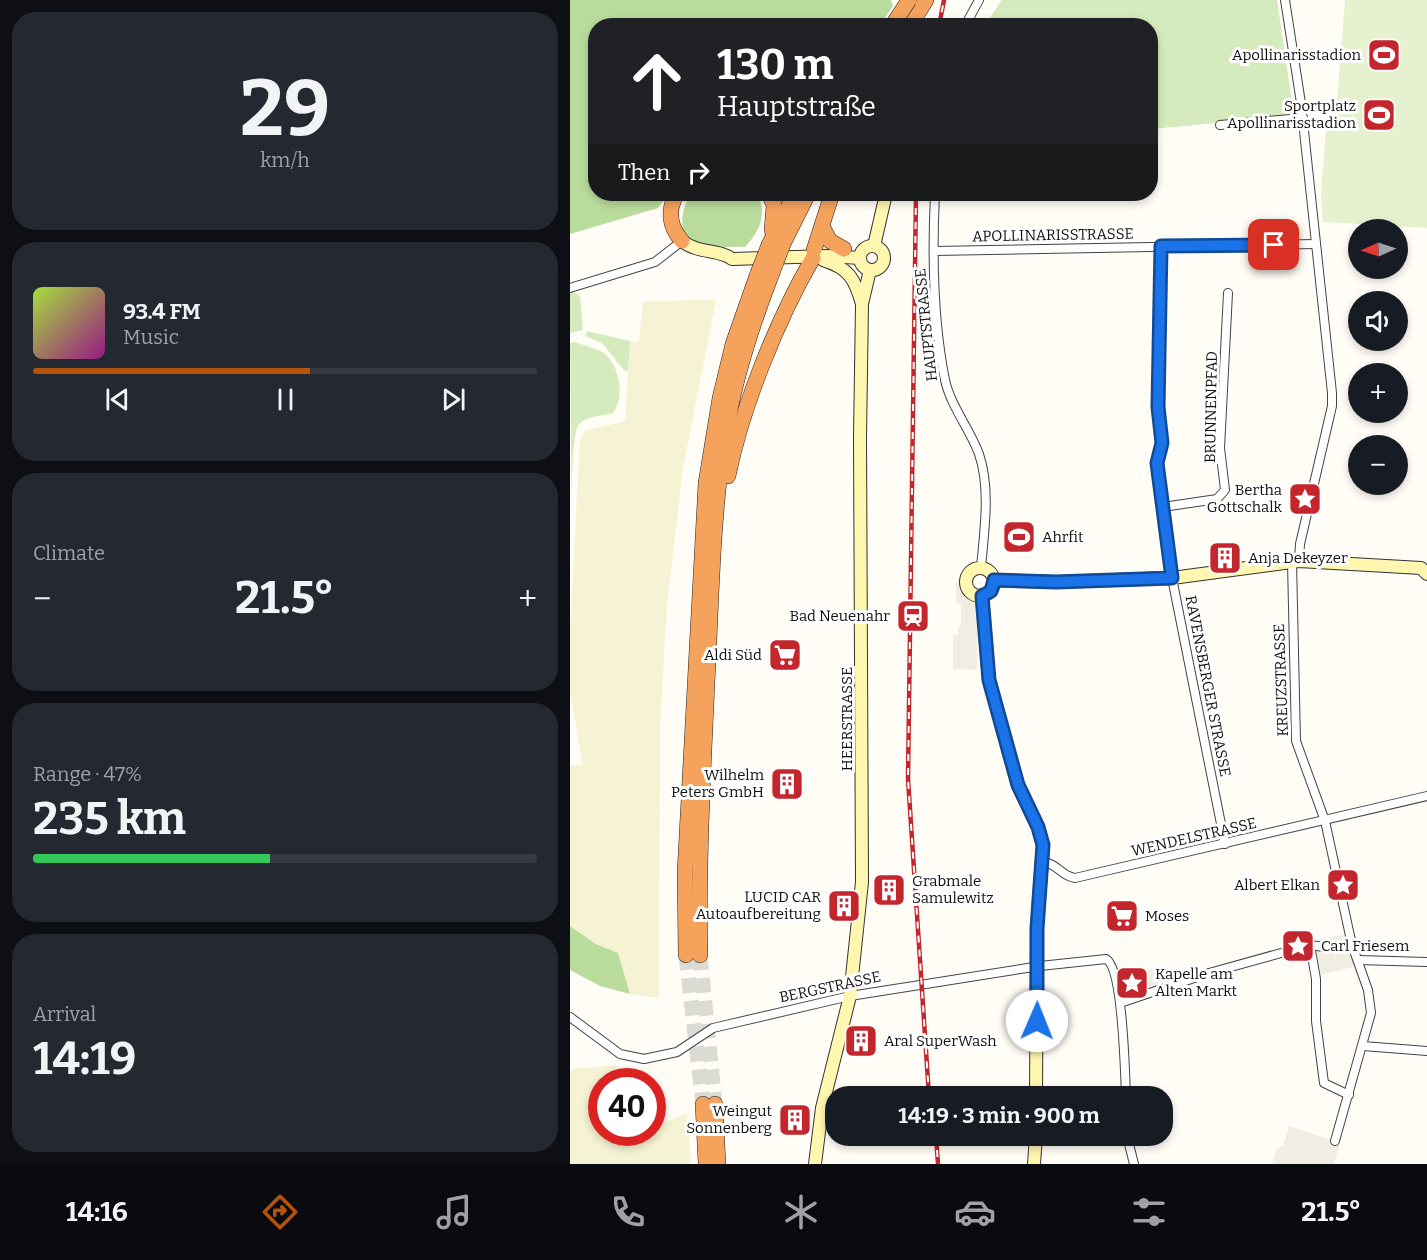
<!DOCTYPE html>
<meta charset="utf-8">
<style>
:root{--surface:#171b24;--page:#242831;--text:#f1f3f6;--muted:#9ea1a6;--line:#363941;--accent:#b45309}
body{margin:0;font-family:Bitter,serif;background:var(--page);color:var(--text);height:100vh;display:flex;flex-direction:column;font-size:22px;white-space:nowrap}
*{box-sizing:border-box;margin:0}
p{font-size:20px;color:var(--muted)}
.icon{flex:none;width:33px;height:33px;fill:none;stroke:currentColor;stroke-width:2;stroke-linecap:round;stroke-linejoin:round}
.map{position:relative;flex:1;overflow:hidden}
.side{display:flex;flex-direction:column;gap:12px;padding:12px;background:#0d0f14;width:570px}
.side>*{flex:none}
.banner{position:absolute;left:18px;top:18px;width:570px;height:183px;border-radius:24px;box-shadow:0 3px 9px #0003;background:#202124;color:#fff;overflow:hidden}
.needle{width:39px;rotate:267deg}
.controls{position:absolute;left:778px;top:219px;display:grid;gap:12px}
.controls a{display:grid;place-items:center;width:60px;height:60px;border-radius:50%;background:var(--surface);box-shadow:0 3px 9px #0003;font-size:30px}
.speed{position:absolute;left:18px;top:1068px;display:flex;gap:12px;font-size:30px;font-weight:700;text-align:center}
.speed>*{display:grid;place-content:center;width:78px;height:78px;border-radius:50%;background:var(--surface);box-shadow:0 3px 9px #0003;line-height:1}
.speed .limit{border:9px solid #d22;background:#fff;color:#111}
.pin{position:absolute;display:grid;place-items:center;width:51px;height:51px;color:#fff;margin:-26px;border-radius:12px;box-shadow:0 3px 9px #0006}
.me{position:absolute;width:66px;margin:-33px;rotate:1deg;stroke-linejoin:round;filter:drop-shadow(0 0 4px #0008)}
.turn{display:flex;align-items:center;gap:21px;height:126px;padding:0 30px;font-size:27px}
.turn .icon{width:78px;height:78px;stroke-width:2.5}
.turn b{display:block;font-size:42px;line-height:51px}
.then{display:flex;align-items:center;height:57px;padding:0 30px;background:#0003;gap:12px;font-size:22px}
.big{font-size:45px;font-weight:700;line-height:1.1}
.side .tile{flex:1;display:flex;flex-direction:column;justify-content:center;gap:9px;min-width:0;padding:0 21px;border-radius:24px;background:var(--page)}
.side .dial{align-items:center;gap:0}
.dial b{font-size:78px;line-height:1}
.song{display:flex;align-items:center;gap:18px}
.cover{width:72px;height:72px;border-radius:9px;background:linear-gradient(135deg,hsl(80 70% 55%),hsl(310 70% 35%))}
.played{height:6px;border-radius:3px;background:linear-gradient(90deg,var(--accent) 55%,var(--line) 55%)}
.keys{display:flex;justify-content:space-around;direction:ltr}
.heat{display:flex;justify-content:space-between;align-items:center;font-size:33px;direction:ltr}
.charge{height:9px;border-radius:4px;background:linear-gradient(90deg,#34c759 47%,var(--line) 0)}
.trip{position:absolute;left:255px;top:1086px;width:348px;height:60px;border-radius:24px;background:var(--surface);box-shadow:0 3px 9px #0003;font-weight:700;line-height:60px;text-align:center}
.tabs{display:flex;height:96px;justify-content:space-around;align-items:center;background:#090b0e;color:var(--muted)}
.tabs .icon{width:42px;height:42px}
.tabs .on{color:var(--accent)}
.tabs b{font-size:27px;color:var(--text)}
main{display:flex;flex:1;min-height:0}
.map>svg:first-child{display:block}
.farmland{fill:#f6f3d4}
.green{fill:#d5ebbd}
.forest{fill:#b9dc9c}
.pitch{fill:#e6f2cf}
.plaza{fill:#f1ede2}
.lines{fill:none;stroke-linecap:round;stroke-linejoin:round}
.highway-tunnel{stroke:#dbdad3;stroke-width:15;stroke-dasharray:15 8;stroke-linecap:butt}
.street-casing{stroke:#444;stroke-width:10}
.secondary-casing{stroke:#333;stroke-width:14}
.highway-casing{stroke:#222;stroke-width:16}
.street{stroke:#fff;stroke-width:8}
.secondary{stroke:#fff6b0;stroke-width:12}
.highway{stroke:#f5a25d;stroke-width:15}
.rail-casing{stroke:#c4262e;stroke-width:4.5}
.rail{stroke:#fff;stroke-width:2;stroke-dasharray:7;stroke-linecap:butt}
.highway-bridge-casing{stroke:#222;stroke-width:16;stroke-linecap:butt}
.highway-bridge{stroke:#f5a25d;stroke-width:15}
.route-casing{stroke:#114b97;stroke-width:15}
.route{stroke:#1a73e8;stroke-width:10}
.labels{text-anchor:middle;stroke-width:6;stroke-linejoin:round;paint-order:stroke}
.poi-label{font-size:15px;fill:#111;stroke:#fff;text-anchor:end}
.street-label{font-size:15px;fill:#111;stroke:#fff}
</style>
<main>
<section class="side">
<div class="tile dial"><b>29</b><p>km/h</p></div>
<div class="tile">
<div class="song"><i class="cover"></i><div><b>93.4 FM</b><p>Music</p></div></div>
<div class="played"></div>
<div class="keys"><svg class="icon" aria-label="previous" viewBox="0 0 24 24"><path d="M18 5L8 12l10 7zM5 5v14"/></svg><svg class="icon" aria-label="pause" viewBox="0 0 24 24"><path d="M8 5v14M16 5v14"/></svg><svg class="icon" aria-label="next" viewBox="0 0 24 24"><path d="M6 5l10 7-10 7zM19 5v14"/></svg></div>
</div>
<div class="tile"><p>Climate</p>
<div class="heat"><a>−</a><b class="big">21.5°</b><a>+</a></div>
</div>
<div class="tile"><p>Range · 47%</p><b class="big">235 km</b><div class="charge"></div></div>
<div class="tile"><p>Arrival</p><b class="big">14:19</b></div>
</section>
<div class="map">
<svg width="857" height="1164" viewBox="0 0 857 1164">
<rect width="100%" height="100%" fill="#fffdf5"/>
<!-- farmland -->
<g class="farmland">
<path d="M 146,300 L 113,468 L 97,605 L 90,727 L 89,998 L 60,994 L 48,953 L 26,944 L 0,926 L 0,765 L 13,765 L 0,693 L 0,628 L 10,440 L 15,431 L 55,421 L 60,341 L 69,342 L 73,301 Z"/>
<path d="M 45,1065 L 58,1073 L 56,1081 L 32,1082 L 32,1132 L 82,1132 L 83,1121 L 91,1124 L 117,1113 L 121,1164 L 0,1164 L 0,1072 L 3,1069 Z"/>
</g>
<!-- green -->
<g class="green">
<path d="M 432,0 L 707,0 L 724,116 L 581,129 L 580,26 L 414,26 Z"/>
<path d="M 0,290 L 10,296 L 13,330 L 0,333 Z"/>
<path d="M 17,331 L 60,341 L 58,371 L 54,370 L 32,343 L 15,336 Z"/>
<path d="M 5,342 C 14,346 29,348 36,355 C 51,369 54,398 43,413 C 33,416 14,416 8,426 C 0,442 2,520 2,544 L 0,343 Z"/>
</g>
<!-- forest -->
<g class="forest">
<path d="M 0,0 L 321,0 L 323,6 L 310,25 L 26,26 L 26,194 L 98,194 L 88,208 L 0,234 Z"/>
<path d="M 120,194 L 188,194 C 197,216 190,230 175,247 C 161,246 144,249 131,246 C 105,238 111,211 120,194 Z"/>
<path d="M 0,926 L 26,944 L 48,953 L 60,994 L 30,986 L 0,970 Z"/>
</g>
<!-- pitch -->
<path class="pitch" d="M 775,0 L 857,0 L 857,228 L 753,222 L 751,194 L 757,116 L 766,114 Z"/>
<!-- plaza -->
<g class="plaza">
<path d="M 386,582 L 392,582 L 407,604 L 407,670 L 383,669 L 383,635 L 388,635 L 388,628 L 391,624 L 391,604 L 386,603 Z"/>
<path d="M 777,934 L 787,966 L 749,975 L 741,941 Z"/>
<path d="M 544,966 L 598,971 L 639,973 L 550,1003 Z"/>
<path d="M 719,1126 L 770,1143 L 764,1164 L 702,1164 L 707,1148 L 713,1146 Z"/>
</g>
<g class="lines">
<!-- highway-tunnel -->
<g class="highway-tunnel">
<path d="M 116,955 L 133,1104"/>
<path d="M 130,955 L 145,1104"/>
</g>
<!-- street casing -->
<g class="street-casing">
<g id="street">
<path d="M 715,0 L 731,103 L 762,393 L 762,406 L 730,544 L 729,561"/>
<path d="M 395,26 L 409,0"/>
<path d="M 650,125 L 733,118"/>
<path d="M 365,194 C 362,255 363,320 375,380 C 381,407 400,429 409,454 C 421,489 414,532 411,568"/>
<path d="M 591,247 L 588,407 L 592,443 L 587,463 L 602,578 L 655,844"/>
<path d="M 364,251 L 746,244"/>
<path d="M 0,288 L 85,262 L 112,241"/>
<path d="M 593,507 L 647,499 L 655,490 L 650,448 L 658,293"/>
<path d="M 722,562 L 726,741 L 755,821 L 782,945 L 798,990 L 801,1013 L 765,1141"/>
<path d="M 473,862 C 487,863 492,877 505,878 L 857,796"/>
<path d="M 740,945 L 746,979 L 746,1021 L 754,1083 L 779,1095"/>
<path d="M 788,960 L 857,962"/>
<path d="M 550,1003 L 639,973 L 740,945 L 767,949 L 782,945"/>
<path d="M 0,1017 L 50,1054 L 74,1059 L 107,1052 L 143,1028 L 280,996 L 470,966 L 536,959 C 553,968 555,1074 556,1096"/>
<path d="M 793,1046 L 857,1051"/>
<path d="M 557,1136 L 564,1164"/>
</g>
</g>
<!-- secondary casing -->
<g class="secondary-casing">
<g id="secondary">
<path d="M 112,241 C 128,254 149,249 162,259 L 258,256 L 290,258"/>
<circle cx="302" cy="258" r="12"/>
<path d="M 304,246 L 316,194"/>
<path d="M 253,260 C 279,268 285,279 292,304"/>
<circle cx="410" cy="582" r="14"/>
<path d="M 424,580 L 486,582 L 602,578 L 729,561 L 851,568 L 857,574"/>
<path d="M 412,595 L 419,680 L 448,785 L 468,827 L 473,845 L 467,928 L 466,1096"/>
<path d="M 245,1164 L 252,1108 L 280,996 L 292,882 L 290,437 L 292,304 L 300,270"/>
<path d="M 464,1164 L 466,1136"/>
</g>
</g>
<!-- highway casing -->
<g class="highway-casing">
<g id="highway">
<path d="M 340,26 L 356,0"/>
<path d="M 107,194 C 97,210 99,226 112,241"/>
<path d="M 199,194 L 204,205 L 202,230"/>
<path d="M 253,228 L 260,241 L 274,249"/>
<path d="M 213,244 L 238,194"/>
<path d="M 199,245 L 225,194"/>
<path d="M 244,250 L 262,194"/>
<path d="M 158,476 C 172,407 208,318 243,258"/>
<path d="M 116,955 L 115,872 L 136,483 L 150,398 L 163,344 L 188,273"/>
<path d="M 130,955 C 128,864 133,774 137,683 C 141,607 142,531 152,456 C 160,393 179,332 202,273"/>
<path d="M 133,1104 L 136,1164"/>
<path d="M 145,1104 L 148,1164"/>
</g>
</g>
<!-- street -->
<use href="#street" class="street"/>
<!-- secondary -->
<use href="#secondary" class="secondary"/>
<!-- highway -->
<use href="#highway" class="highway"/>
<!-- rail casing -->
<g class="rail-casing">
<g id="rail">
<path d="M 369,26 L 374,0"/>
<path d="M 346,194 L 338,779 L 359,1096"/>
<path d="M 366,1136 L 368,1164"/>
</g>
</g>
<!-- rail -->
<use href="#rail" class="rail"/>
<!-- highway-bridge casing -->
<g class="highway-bridge-casing">
<g id="highway-bridge">
<path d="M 322,26 L 339,0"/>
<path d="M 188,273 L 199,245"/>
<path d="M 202,273 L 213,244"/>
</g>
</g>
<!-- highway-bridge -->
<use href="#highway-bridge" class="highway-bridge"/>
</g>
<g class="lines">
<!-- route casing -->
<g class="route-casing">
<path id="route" d="M 467,1021 L 467,928 L 473,845 L 468,827 L 448,785 L 419,680 L 412,596 L 421,591 L 424,580 L 486,582 L 602,578 L 587,463 L 592,443 L 588,407 L 591,246 L 704,245"/>
</g>
<!-- route -->
<use href="#route" class="route"/>
</g>
<!-- icons -->
<defs>
<g id="stadium-square" transform="scale(1.725)"><rect x="-9" y="-9" width="18" height="18" rx="4" fill="#c4262e" stroke="#fff"/><path d="M0-5a6.5 5 0 1 0 0 10a6.5 5 0 1 0 0-10ZM-3.5-1.8h7v3.6h-7Z" fill="#fff"/></g>
<g id="sight-square" transform="scale(1.725)"><rect x="-9" y="-9" width="18" height="18" rx="4" fill="#c4262e" stroke="#fff"/><path d="M0-6L1.8-2.2L6-1.7L2.9 1.2L3.7 5.4L0 3.3L-3.7 5.4L-2.9 1.2L-6-1.7L-1.8-2.2Z" fill="#fff"/></g>
<g id="building-square" transform="scale(1.725)"><rect x="-9" y="-9" width="18" height="18" rx="4" fill="#c4262e" stroke="#fff"/><path d="M-4-6H4V6H1V3H-1V6H-4ZM-2.5-4.3h1.7v1.8h-1.7ZM.8-4.3h1.7v1.8H.8ZM-2.5-1h1.7V.8h-1.7ZM.8-1h1.7V.8H.8Z" fill="#fff"/></g>
<g id="station-square" transform="scale(1.725)"><rect x="-9" y="-9" width="18" height="18" rx="4" fill="#c4262e" stroke="#fff"/><path d="M-3-6H3Q5-6 5-4V2Q5 4 3 4L4.5 6H3L1.5 4h-3L-3 6H-4.5L-3 4Q-5 4-5 2V-4Q-5-6-3-6ZM-3.5-4v3h7v-3ZM-3.5 1v1.5H-2V1ZM2 1v1.5H3.5V1Z" fill="#fff"/></g>
<g id="supermarket-square" transform="scale(1.725)"><rect x="-9" y="-9" width="18" height="18" rx="4" fill="#c4262e" stroke="#fff"/><path d="M-6-5.5h2.5l.6 2H6L4.5 2H-2.5L-4.4-4H-6ZM-1.5 3.2a1.3 1.3 0 1 0 .1 0ZM3 3.2a1.3 1.3 0 1 0 .1 0Z" fill="#fff"/></g>
</defs>
<g fill-rule="evenodd">
<use href="#stadium-square" x="814" y="55"/>
<use href="#stadium-square" x="809" y="115"/>
<use href="#sight-square" x="735" y="499"/>
<use href="#stadium-square" x="449" y="537"/>
<use href="#building-square" x="655" y="558"/>
<use href="#station-square" x="343" y="616"/>
<use href="#supermarket-square" x="215" y="655"/>
<use href="#building-square" x="217" y="784"/>
<use href="#sight-square" x="773" y="885"/>
<use href="#building-square" x="319" y="890"/>
<use href="#building-square" x="274" y="906"/>
<use href="#supermarket-square" x="552" y="916"/>
<use href="#sight-square" x="728" y="946"/>
<use href="#sight-square" x="562" y="983"/>
<use href="#building-square" x="291" y="1041"/>
<use href="#building-square" x="225" y="1120"/>
</g>
<g class="labels">
<!-- poi labels -->
<g class="poi-label">
<text x="791" y="60">Apollinarisstadion</text>
<text x="786" y="111">Sportplatz<tspan x="786" dy="17">Apollinarisstadion</tspan></text>
<text x="712" y="495">Bertha<tspan x="712" dy="17">Gottschalk</tspan></text>
<text x="472" y="542" text-anchor="start">Ahrfit</text>
<text x="678" y="563" text-anchor="start">Anja Dekeyzer</text>
<text x="320" y="621">Bad Neuenahr</text>
<text x="192" y="660">Aldi Süd</text>
<text x="194" y="780">Wilhelm<tspan x="194" dy="17">Peters GmbH</tspan></text>
<text x="342" y="886" text-anchor="start">Grabmale<tspan x="342" dy="17">Samulewitz</tspan></text>
<text x="750" y="890">Albert Elkan</text>
<text x="251" y="902">LUCID CAR<tspan x="251" dy="17">Autoaufbereitung</tspan></text>
<text x="575" y="921" text-anchor="start">Moses</text>
<text x="751" y="951" text-anchor="start">Carl Friesem</text>
<text x="585" y="979" text-anchor="start">Kapelle am<tspan x="585" dy="17">Alten Markt</tspan></text>
<text x="314" y="1046" text-anchor="start">Aral SuperWash</text>
<text x="202" y="1116">Weingut<tspan x="202" dy="17">Sonnenberg</tspan></text>
</g>
<!-- street labels -->
<g class="street-label">
<text transform="translate(483 235) rotate(-1)" y="5">APOLLINARISSTRASSE</text>
<text transform="translate(356 325) rotate(-96)" y="5">HAUPTSTRASSE</text>
<text transform="translate(641 407) rotate(-89)" y="5">BRUNNENPFAD</text>
<text transform="translate(711 680) rotate(-92)" y="5">KREUZSTRASSE</text>
<text transform="translate(638 686) rotate(79)" y="5">RAVENSBERGER STRASSE</text>
<text transform="translate(277 719) rotate(-90)" y="5">HEERSTRASSE</text>
<text transform="translate(624 837) rotate(-13)" y="5">WENDELSTRASSE</text>
<text transform="translate(260 987) rotate(-12)" y="5">BERGSTRASSE</text>
</g>
</g>
</svg>
<div class="controls">
<a><svg class="needle" viewBox="-14 -14 28 28"><path d="M0-13l5 13h-10z" fill="#e53935"/><path d="M0 13l5-13h-10z" fill="#9ea1a6"/></svg></a>
<a><svg class="icon" aria-label="sound" viewBox="0 0 24 24"><path d="M4 9h4l5-4v14l-5-4H4zM17 9q2 3 0 6"/></svg></a>
<a>+</a>
<a>−</a>
</div>
<div class="speed"><div class="limit">40</div></div>
<div class="pin" style="left:704px;top:245px;background:#d93025"><svg class="icon" aria-label="arrive" viewBox="0 0 24 24"><path d="M6 21V4h12l-3 4 3 4H6"/></svg></div>
<svg class="me" style="left:467px;top:1021px" viewBox="-20 -20 40 40"><circle r="19" fill="#fff"/><path d="M0-13L10 11 0 6-10 11z" fill="#1a73e8"/></svg>
<div class="trip">14:19 · 3 min · 900 m</div>
<div class="banner">
<div class="turn"><svg class="icon" aria-label="ahead" viewBox="0 0 24 24"><path d="M12 20V5M6 11l6-6 6 6"/></svg><div><b>130 m</b>Hauptstraße</div></div>
<div class="then">Then<svg class="icon" aria-label="right" viewBox="0 0 24 24"><path d="M7 20v-9h11M14 6l5 5-5 5"/></svg></div>
</div>
</div>
</main>
<nav class="tabs">
<b>14:16</b>
<svg class="icon on" aria-label="directions" viewBox="0 0 24 24"><path d="M12 3l9 9-9 9-9-9zM9 14v-3h6M13 9l2 2-2 2"/></svg>
<svg class="icon" aria-label="music" viewBox="0 0 24 24"><path d="M9 18V5l10-2v13"/><circle cx="6" cy="18" r="3"/><circle cx="16" cy="16" r="3"/></svg>
<svg class="icon" aria-label="phone" viewBox="0 0 24 24"><path d="M5 4h4l2 5-3 2q2 4 5 5l2-3 5 2v4C11 20 4 13 5 4z"/></svg>
<svg class="icon" aria-label="climate" viewBox="0 0 24 24"><path d="M12 3v18M4 7l16 10M4 17L20 7"/></svg>
<svg class="icon" aria-label="car" viewBox="0 0 24 24"><path d="M5 17H2v-5l4-1 3-4h7l3 4 3 1v5h-3M9 17h6M6 11h13"/><circle cx="7" cy="17" r="2"/><circle cx="17" cy="17" r="2"/></svg>
<svg class="icon" aria-label="filters" viewBox="0 0 24 24"><path d="M4 7h16M4 17h16"/><circle cx="9" cy="7" r="2"/><circle cx="15" cy="17" r="2"/></svg>
<b>21.5°</b>
</nav>
